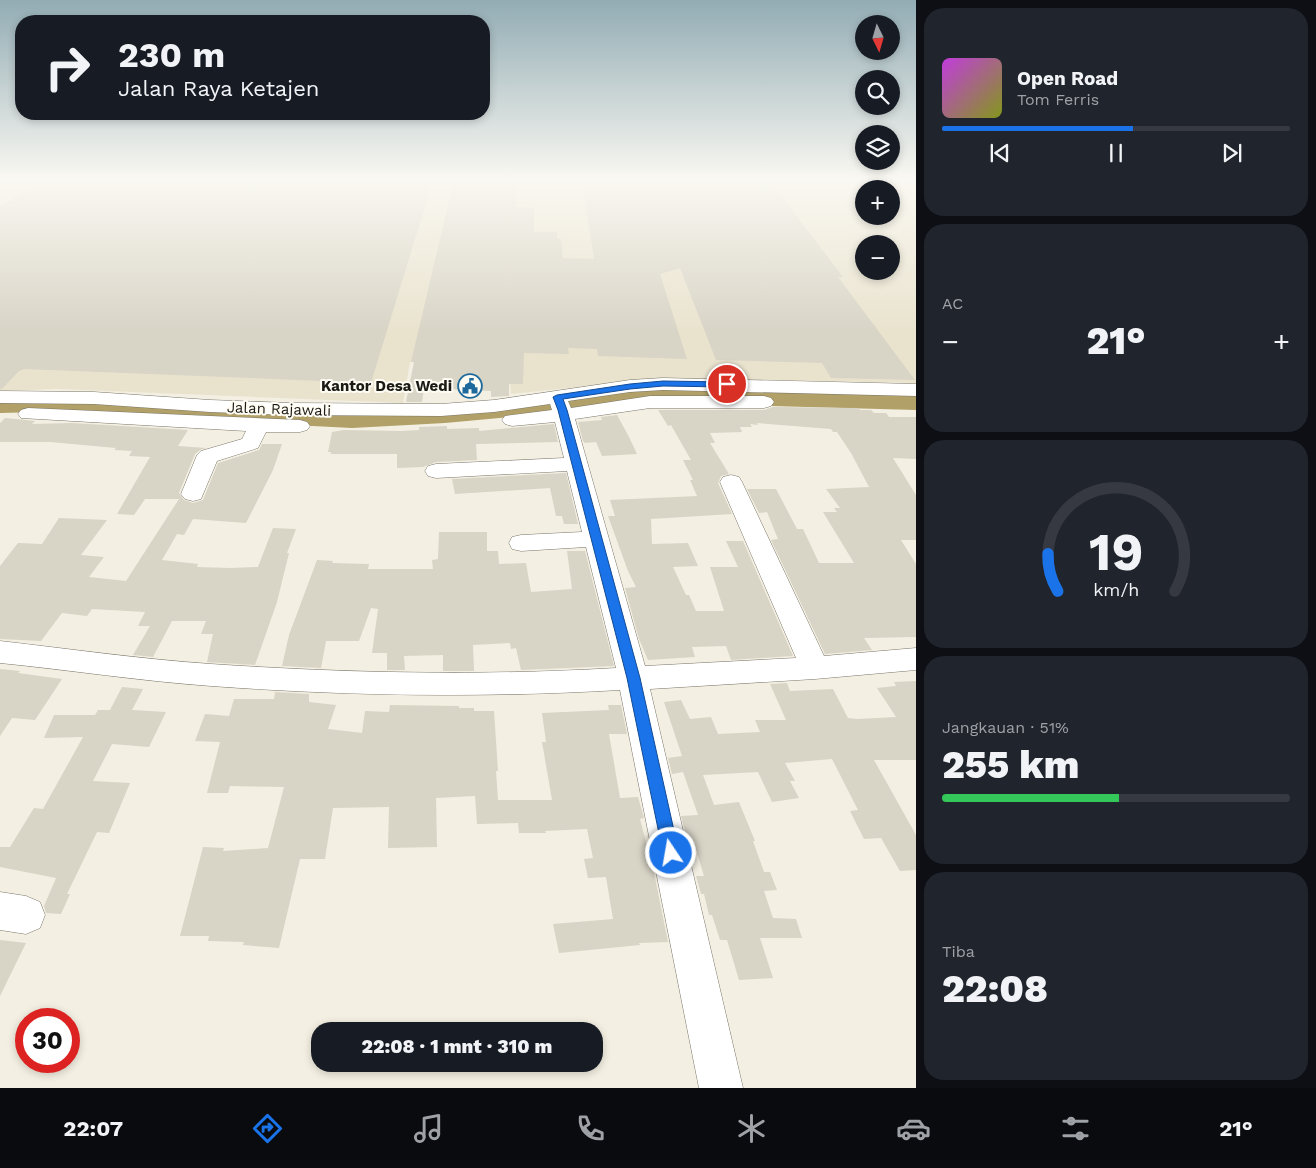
<!DOCTYPE html>
<html lang="id">
<meta charset="utf-8">
<style>
:root{--surface:#171b24;--page:#20242c;--text:#f1f3f6;--muted:#9ea1a6;--line:#363941;--accent:#1a73e8}
body{margin:0;font-family:"Work Sans",sans-serif;background:var(--page);color:var(--text);height:100vh;display:flex;flex-direction:column;font-size:19px;white-space:nowrap}
*{box-sizing:border-box;margin:0}
p{font-size:16px;color:var(--muted)}
.icon{flex:none;width:28px;height:28px;fill:none;stroke:currentColor;stroke-width:2;stroke-linecap:round;stroke-linejoin:round}
.map{position:relative;flex:1;overflow:hidden}
.drawer{display:flex;flex-direction:column;gap:8px;padding:8px;background:#0d0f14;width:400px}
.drawer>*{flex:none}
.hud{position:absolute;left:15px;top:15px;width:475px;height:105px;border-radius:20px;box-shadow:0 2px 8px #0003;background:#171b24;color:var(--text);overflow:hidden}
.needle{width:32px;rotate:175deg}
.tools{position:absolute;left:855px;top:15px;display:grid;gap:10px}
.tools a{display:grid;place-items:center;width:45px;height:45px;border-radius:50%;background:var(--surface);box-shadow:0 2px 8px #0003;font-size:25px}
.speed{position:absolute;left:15px;top:1008px;display:flex;gap:10px;font-size:25px;font-weight:700;text-align:center}
.speed>*{display:grid;place-content:center;width:65px;height:65px;border-radius:50%;background:var(--surface);box-shadow:0 2px 8px #0003;line-height:1}
.speed .limit{border:8px solid #d22;background:#fff;color:#111}
.pin{position:absolute;display:grid;place-items:center;width:42px;height:42px;color:#fff;margin:-21px;border:2px solid #fff;border-radius:50%;box-shadow:0 1px 5px #0007}
.me{position:absolute;width:55px;margin:-28px;rotate:348deg;stroke-linejoin:round;filter:drop-shadow(0 0 4px #0008)}
.turn{display:flex;align-items:center;gap:18px;height:105px;padding:0 20px;font-size:22px}
.turn .icon{width:65px;height:65px;stroke-width:2.5}
.turn b{display:block;font-size:35px;line-height:42px}
.big{font-size:38px;font-weight:800;line-height:1.1}
.drawer .tile{flex:1;display:flex;flex-direction:column;justify-content:center;gap:8px;min-width:0;padding:0 18px;border-radius:20px;background:var(--page)}
.drawer .dial{align-items:center;gap:0}
.dial svg{height:130px;overflow:visible;fill:none;stroke:var(--line);stroke-width:7;stroke-linecap:round;text-anchor:middle}
.dial text{fill:var(--text);stroke:none}
.song{display:flex;align-items:center;gap:15px}
.cover{width:60px;height:60px;border-radius:8px;background:linear-gradient(135deg,hsl(290 70% 55%),hsl(70 70% 35%))}
.played{height:5px;border-radius:2px;background:linear-gradient(90deg,var(--accent) 55%,var(--line) 55%)}
.keys{display:flex;justify-content:space-around;direction:ltr}
.heat{display:flex;justify-content:space-between;align-items:center;font-size:28px;direction:ltr}
.charge{height:8px;border-radius:4px;background:linear-gradient(90deg,#34c759 51%,var(--line) 0)}
.trip{position:absolute;left:311px;top:1022px;width:292px;height:50px;border-radius:20px;background:var(--surface);box-shadow:0 2px 8px #0003;font-weight:800;line-height:50px;text-align:center}
.tab-bar{display:flex;height:80px;justify-content:space-around;align-items:center;background:#090b0e;color:var(--muted)}
.tab-bar .icon{width:35px;height:35px}
.tab-bar .selected{color:var(--accent)}
.tab-bar b{font-size:22px;color:var(--text)}
main{display:flex;flex:1;min-height:0}
.map>svg:first-child{display:block}
.built{fill:#e9e3ce;fill-rule:evenodd}
.lines{fill:none;stroke-linecap:round;stroke-linejoin:round}
.river{fill:#b1a067;fill-rule:evenodd}
.building{fill:#d8d4c6}
.minor-casing{stroke:#7a766a;stroke-width:1}
.minor{fill:#fff;fill-rule:evenodd}
.route{fill:#1a73e8;stroke:#114b97}
.labels{text-anchor:middle;stroke-width:4;stroke-linejoin:round;paint-order:stroke}
.far-poi-label{font-size:15px;font-weight:bold;fill:#1b1a15;stroke:#fffcf4;text-anchor:end}
.far-street-label{font-size:15px;fill:#1b1a15;stroke:#fffcf4}
</style>
<main>
<div class="map">
<svg width="916" height="1088" viewBox="0 0 916 1088">
<rect width="100%" height="100%" fill="#f3efe2"/>
<!-- built -->
<path class="built" d="M 0,180 L 916,180 L 916,383 L 664,378 L 511,394 L 509,365 L 410,362 L 403,403 L 58,389 L 0,391 ZM 864,189 L 891,189 L 891,216 L 864,216 ZM 864,244 L 891,244 L 891,271 L 864,271 Z"/>
<g class="lines">
<!-- river -->
<path class="river" d="M 666,387 L 916,394 L 916,410 L 666,403 L 445,423 L 352,428 L 40,412 L 0,413 L 0,397 L 40,396 L 352,412 L 445,407 Z"/>
</g>
<!-- building -->
<g class="building">
<path d="M 43,180 L 433,180 L 371,383 L 24,369 L 19,371 L 2,389 L 0,389 L 0,207 Z"/>
<path d="M 454,180 L 517,180 L 516,207 L 534,208 L 534,232 L 557,232 L 557,239 L 561,239 L 563,258 L 594,259 L 582,180 L 767,180 L 773,185 L 843,277 L 838,277 L 915,380 L 831,378 L 822,363 L 716,360 L 680,268 L 660,274 L 687,359 L 598,356 L 597,349 L 568,348 L 569,354 L 524,353 L 523,384 L 509,384 L 509,396 L 491,397 L 491,391 L 424,388 L 422,402 L 406,402 L 414,362 L 411,362 Z"/>
<path d="M 773,407 L 858,408 L 860,410 L 871,410 L 874,413 L 886,413 L 889,417 L 916,417 L 916,459 L 893,458 L 916,495 L 916,540 L 901,540 L 916,564 L 916,637 L 864,638 L 872,650 L 825,654 L 771,540 L 778,539 L 767,512 L 759,513 L 747,489 L 776,489 L 797,529 L 803,529 L 819,563 L 854,563 L 823,512 L 837,512 L 834,508 L 840,508 L 826,489 L 869,487 L 851,453 L 837,432 L 833,432 L 831,429 L 757,423 L 758,425 L 750,424 L 752,427 L 740,427 L 742,432 L 710,433 L 715,443 L 710,443 L 729,474 L 721,476 L 718,483 L 732,514 L 651,519 L 652,544 L 688,543 L 698,566 L 673,567 L 686,595 L 689,595 L 696,611 L 724,611 L 710,567 L 738,567 L 726,541 L 743,541 L 793,656 L 731,660 L 726,646 L 692,647 L 695,657 L 648,660 L 639,639 L 625,588 L 636,587 L 628,571 L 608,516 L 615,516 L 610,500 L 697,496 L 690,480 L 693,480 L 683,460 L 691,460 L 671,425 L 668,426 L 658,410 L 764,410 Z"/>
<path d="M 617,415 L 629,437 L 637,454 L 602,456 L 596,442 L 585,443 L 583,441 L 578,422 L 602,420 L 601,417 Z"/>
<path d="M 5,418 L 35,421 L 32,424 L 72,423 L 188,430 L 178,446 L 206,448 L 200,450 L 195,454 L 179,493 L 184,500 L 193,503 L 203,500 L 218,463 L 259,450 L 262,444 L 282,444 L 273,470 L 246,523 L 193,519 L 184,535 L 177,534 L 162,560 L 198,564 L 197,567 L 230,568 L 258,567 L 273,528 L 296,529 L 287,553 L 289,553 L 277,602 L 255,665 L 207,662 L 213,634 L 201,634 L 206,621 L 172,621 L 153,657 L 133,655 L 150,626 L 138,626 L 145,612 L 92,609 L 87,616 L 62,613 L 41,641 L 0,639 L 0,566 L 18,543 L 42,544 L 59,518 L 107,520 L 81,555 L 104,557 L 89,577 L 126,581 L 179,499 L 145,499 L 134,515 L 117,514 L 150,457 L 129,456 L 132,451 L 114,450 L 116,448 L 50,442 L 0,442 L 0,423 Z"/>
<path d="M 554,424 L 558,442 L 476,444 L 477,460 L 436,462 L 423,467 L 397,468 L 397,454 L 331,454 L 331,452 L 328,452 L 332,432 L 344,430 L 402,431 L 419,430 L 419,427 L 447,426 L 447,429 L 479,428 L 479,431 Z"/>
<path d="M 566,473 L 578,524 L 564,524 L 562,516 L 556,516 L 550,488 L 455,494 L 452,479 Z"/>
<path d="M 439,532 L 487,532 L 487,551 L 498,551 L 499,564 L 526,563 L 531,592 L 572,589 L 567,551 L 585,551 L 614,666 L 521,670 L 516,648 L 511,649 L 510,643 L 473,645 L 474,671 L 443,671 L 443,655 L 404,656 L 405,670 L 387,670 L 387,653 L 372,653 L 378,609 L 371,608 L 359,641 L 326,641 L 321,668 L 282,666 L 289,635 L 317,560 L 333,561 L 332,563 L 369,564 L 368,569 L 433,569 L 432,560 L 438,559 Z"/>
<path d="M 0,669 L 20,671 L 18,673 L 62,679 L 35,720 L 12,718 L 0,736 Z"/>
<path d="M 916,681 L 916,760 L 874,760 L 916,835 L 916,870 L 900,871 L 881,838 L 864,839 L 850,811 L 858,810 L 832,759 L 785,763 L 795,781 L 790,781 L 799,798 L 772,802 L 758,772 L 703,775 L 714,805 L 739,802 L 755,841 L 753,841 L 764,872 L 770,872 L 777,890 L 764,891 L 773,918 L 796,919 L 802,938 L 760,938 L 773,978 L 739,980 L 727,940 L 720,940 L 712,915 L 709,915 L 704,894 L 701,894 L 696,876 L 704,876 L 695,846 L 689,847 L 681,816 L 698,815 L 683,772 L 672,774 L 668,758 L 682,756 L 664,702 L 681,700 L 690,719 L 711,717 L 718,734 L 760,732 L 755,720 L 786,720 L 770,684 L 787,683 L 790,691 L 833,689 L 848,718 L 858,719 L 896,717 L 877,688 L 896,686 L 894,682 Z"/>
<path d="M 122,687 L 143,689 L 132,710 L 166,712 L 149,747 L 112,744 L 93,781 L 130,783 L 109,833 L 97,832 L 67,894 L 70,894 L 61,914 L 46,913 L 44,906 L 56,878 L 0,867 L 0,847 L 10,847 L 34,808 L 43,809 L 83,737 L 44,738 L 54,715 L 95,715 L 98,710 L 110,710 Z"/>
<path d="M 275,692 L 309,694 L 309,702 L 336,705 L 328,729 L 362,733 L 365,711 L 389,712 L 390,705 L 459,706 L 459,708 L 474,708 L 474,711 L 494,711 L 498,771 L 496,771 L 498,800 L 552,800 L 542,742 L 546,742 L 542,713 L 609,710 L 608,705 L 621,705 L 627,734 L 609,734 L 620,798 L 638,797 L 644,818 L 640,819 L 654,873 L 668,942 L 639,943 L 640,945 L 559,953 L 553,924 L 613,919 L 606,877 L 588,878 L 584,859 L 593,858 L 587,829 L 545,831 L 546,833 L 519,833 L 518,823 L 477,824 L 475,796 L 436,798 L 437,847 L 388,848 L 389,807 L 333,808 L 325,859 L 300,859 L 279,948 L 243,945 L 244,942 L 208,941 L 209,936 L 180,936 L 203,847 L 224,848 L 223,851 L 268,848 L 284,787 L 230,786 L 228,793 L 207,793 L 220,742 L 195,741 L 205,714 L 229,716 L 234,699 L 274,699 Z"/>
<path d="M 0,940 L 26,943 L 0,996 Z"/>
</g>
<g class="lines">
<!-- minor casing -->
<g class="minor-casing">
<g id="minor">
<path d="M 663,378 L 916,384 L 916,396 L 663,390 L 630,392 L 568,401 L 571,408 L 650,396 L 764,396 L 771,398 L 774,402 L 771,406 L 764,408 L 650,408 L 575,419 L 645,666 L 796,658 L 720,482 L 723,477 L 731,475 L 739,477 L 742,482 L 824,656 L 916,648 L 916,670 L 815,679 L 650,689 L 743,1088 L 699,1088 L 620,690 C 484,698 347,696 211,686 C 141,681 70,670 0,663 L 0,641 C 70,649 140,659 211,664 C 346,673 481,676 616,668 L 586,547 L 521,551 L 512,549 L 509,543 L 512,537 L 521,535 L 582,532 L 567,471 L 436,478 L 428,476 L 425,471 L 428,466 L 436,464 L 564,458 L 555,422 L 512,426 L 505,424 L 502,420 L 505,416 L 552,410 L 550,404 L 494,412 L 441,416 L 291,415 L 210,412 L 94,404 L 0,403 L 0,391 L 94,392 L 210,400 L 291,403 L 441,404 L 494,400 L 630,380 Z"/>
<path d="M 28,408 L 300,420 L 307,422 L 310,426 L 307,430 L 300,432 L 266,432 L 258,448 L 217,461 L 201,499 L 193,501 L 185,499 L 181,494 L 197,455 L 201,451 L 242,439 L 246,431 L 21,418 L 18,414 L 21,410 Z"/>
<path d="M 0,892 L 26,896 L 40,902 L 45,915 L 40,928 L 26,934 L 0,930 Z"/>
</g>
</g>
<!-- minor -->
<use href="#minor" class="minor"/>
</g>
<!-- sky -->
<linearGradient id="sky" x2="0" y2="1"><stop stop-color="#92acb4"/><stop offset="0.54" stop-color="#faf8f2"/><stop offset="1" stop-color="#faf8f2" stop-opacity="0"/></linearGradient>
<rect width="916" height="332" fill="url(#sky)"/>
<!-- route -->
<path class="route" d="M 663,381 L 727,382 L 731,384 L 727,387 L 663,386 L 630,389 L 563,399 L 567,410 L 640,678 L 679,853 L 677,859 L 671,861 L 665,859 L 663,853 L 627,678 L 558,410 L 553,397 L 557,395 L 630,384 Z"/>
<!-- icons -->
<defs>
<g id="civic-ring" transform="scale(1.25)"><circle r="9.5" fill="#fffcf4" stroke="#1e6a9d" stroke-width="1.5"/><path d="M-.6-6.5H3V-4.5H.6V-3L4-1V1h2V6H-6V1h2V-1L-.6-3ZM-1.2 2.5V6h2.4V2.5Z" fill="#1e6a9d"/></g>
</defs>
<g fill-rule="evenodd">
<use href="#civic-ring" x="470" y="386"/>
</g>
<g class="labels">
<!-- far-poi labels -->
<g class="far-poi-label">
<text x="452" y="391">Kantor Desa Wedi</text>
</g>
<!-- far-street labels -->
<g class="far-street-label">
<text transform="translate(279 409) rotate(2)" y="5">Jalan Rajawali</text>
</g>
</g>
</svg>
<div class="tools">
<a><svg class="needle" viewBox="-14 -14 28 28"><path d="M0-13l5 13h-10z" fill="#e53935"/><path d="M0 13l5-13h-10z" fill="#9ea1a6"/></svg></a>
<a><svg class="icon" aria-label="search" viewBox="0 0 24 24"><circle cx="10" cy="10" r="6"/><path d="M15 15l6 6"/></svg></a>
<a><svg class="icon" aria-label="layers" viewBox="0 0 24 24"><path d="M12 4l9 5-9 5-9-5zM3 14l9 5 9-5"/></svg></a>
<a>+</a>
<a>−</a>
</div>
<div class="speed"><div class="limit">30</div></div>
<div class="pin" style="left:727px;top:384px;background:#d93025"><svg class="icon" aria-label="arrive" viewBox="0 0 24 24"><path d="M6 21V4h12l-3 4 3 4H6"/></svg></div>
<svg class="me" style="left:671px;top:853px" viewBox="-20 -20 40 40"><circle r="17" fill="#1a73e8" stroke="#fff" stroke-width="3"/><path d="M0-11L8 9 0 5-8 9z" fill="#fff"/></svg>
<div class="trip">22:08 · 1 mnt · 310 m</div>
<div class="hud">
<div class="turn"><svg class="icon" aria-label="right" viewBox="0 0 24 24"><path d="M7 20v-9h11M14 6l5 5-5 5"/></svg><div><b>230 m</b>Jalan Raya Ketajen</div></div>
</div>
</div>
<section class="drawer">
<div class="tile">
<div class="song"><i class="cover"></i><div><b>Open Road</b><p>Tom Ferris</p></div></div>
<div class="played"></div>
<div class="keys"><svg class="icon" aria-label="previous" viewBox="0 0 24 24"><path d="M18 5L8 12l10 7zM5 5v14"/></svg><svg class="icon" aria-label="pause" viewBox="0 0 24 24"><path d="M8 5v14M16 5v14"/></svg><svg class="icon" aria-label="next" viewBox="0 0 24 24"><path d="M6 5l10 7-10 7zM19 5v14"/></svg></div>
</div>
<div class="tile"><p>AC</p>
<div class="heat"><a>−</a><b class="big">21°</b><a>+</a></div>
</div>
<div class="tile dial"><svg viewBox="0 0 100 80">
<path d="M14 69A42 42 0 1 1 86 69"/>
<path d="M14 69A42 42 0 0 1 8 46" stroke="#1a73e8"/>
<text x="50" y="56" font-size="32" font-weight="700">19</text>
<text x="50" y="72" font-size="11">km/h</text>
</svg></div>
<div class="tile"><p>Jangkauan · 51%</p><b class="big">255 km</b><div class="charge"></div></div>
<div class="tile"><p>Tiba</p><b class="big">22:08</b></div>
</section>
</main>
<nav class="tab-bar">
<b>22:07</b>
<svg class="icon selected" aria-label="directions" viewBox="0 0 24 24"><path d="M12 3l9 9-9 9-9-9zM9 14v-3h6M13 9l2 2-2 2"/></svg>
<svg class="icon" aria-label="music" viewBox="0 0 24 24"><path d="M9 18V5l10-2v13"/><circle cx="6" cy="18" r="3"/><circle cx="16" cy="16" r="3"/></svg>
<svg class="icon" aria-label="phone" viewBox="0 0 24 24"><path d="M5 4h4l2 5-3 2q2 4 5 5l2-3 5 2v4C11 20 4 13 5 4z"/></svg>
<svg class="icon" aria-label="climate" viewBox="0 0 24 24"><path d="M12 3v18M4 7l16 10M4 17L20 7"/></svg>
<svg class="icon" aria-label="car" viewBox="0 0 24 24"><path d="M5 17H2v-5l4-1 3-4h7l3 4 3 1v5h-3M9 17h6M6 11h13"/><circle cx="7" cy="17" r="2"/><circle cx="17" cy="17" r="2"/></svg>
<svg class="icon" aria-label="filters" viewBox="0 0 24 24"><path d="M4 7h16M4 17h16"/><circle cx="9" cy="7" r="2"/><circle cx="15" cy="17" r="2"/></svg>
<b>21°</b>
</nav>
